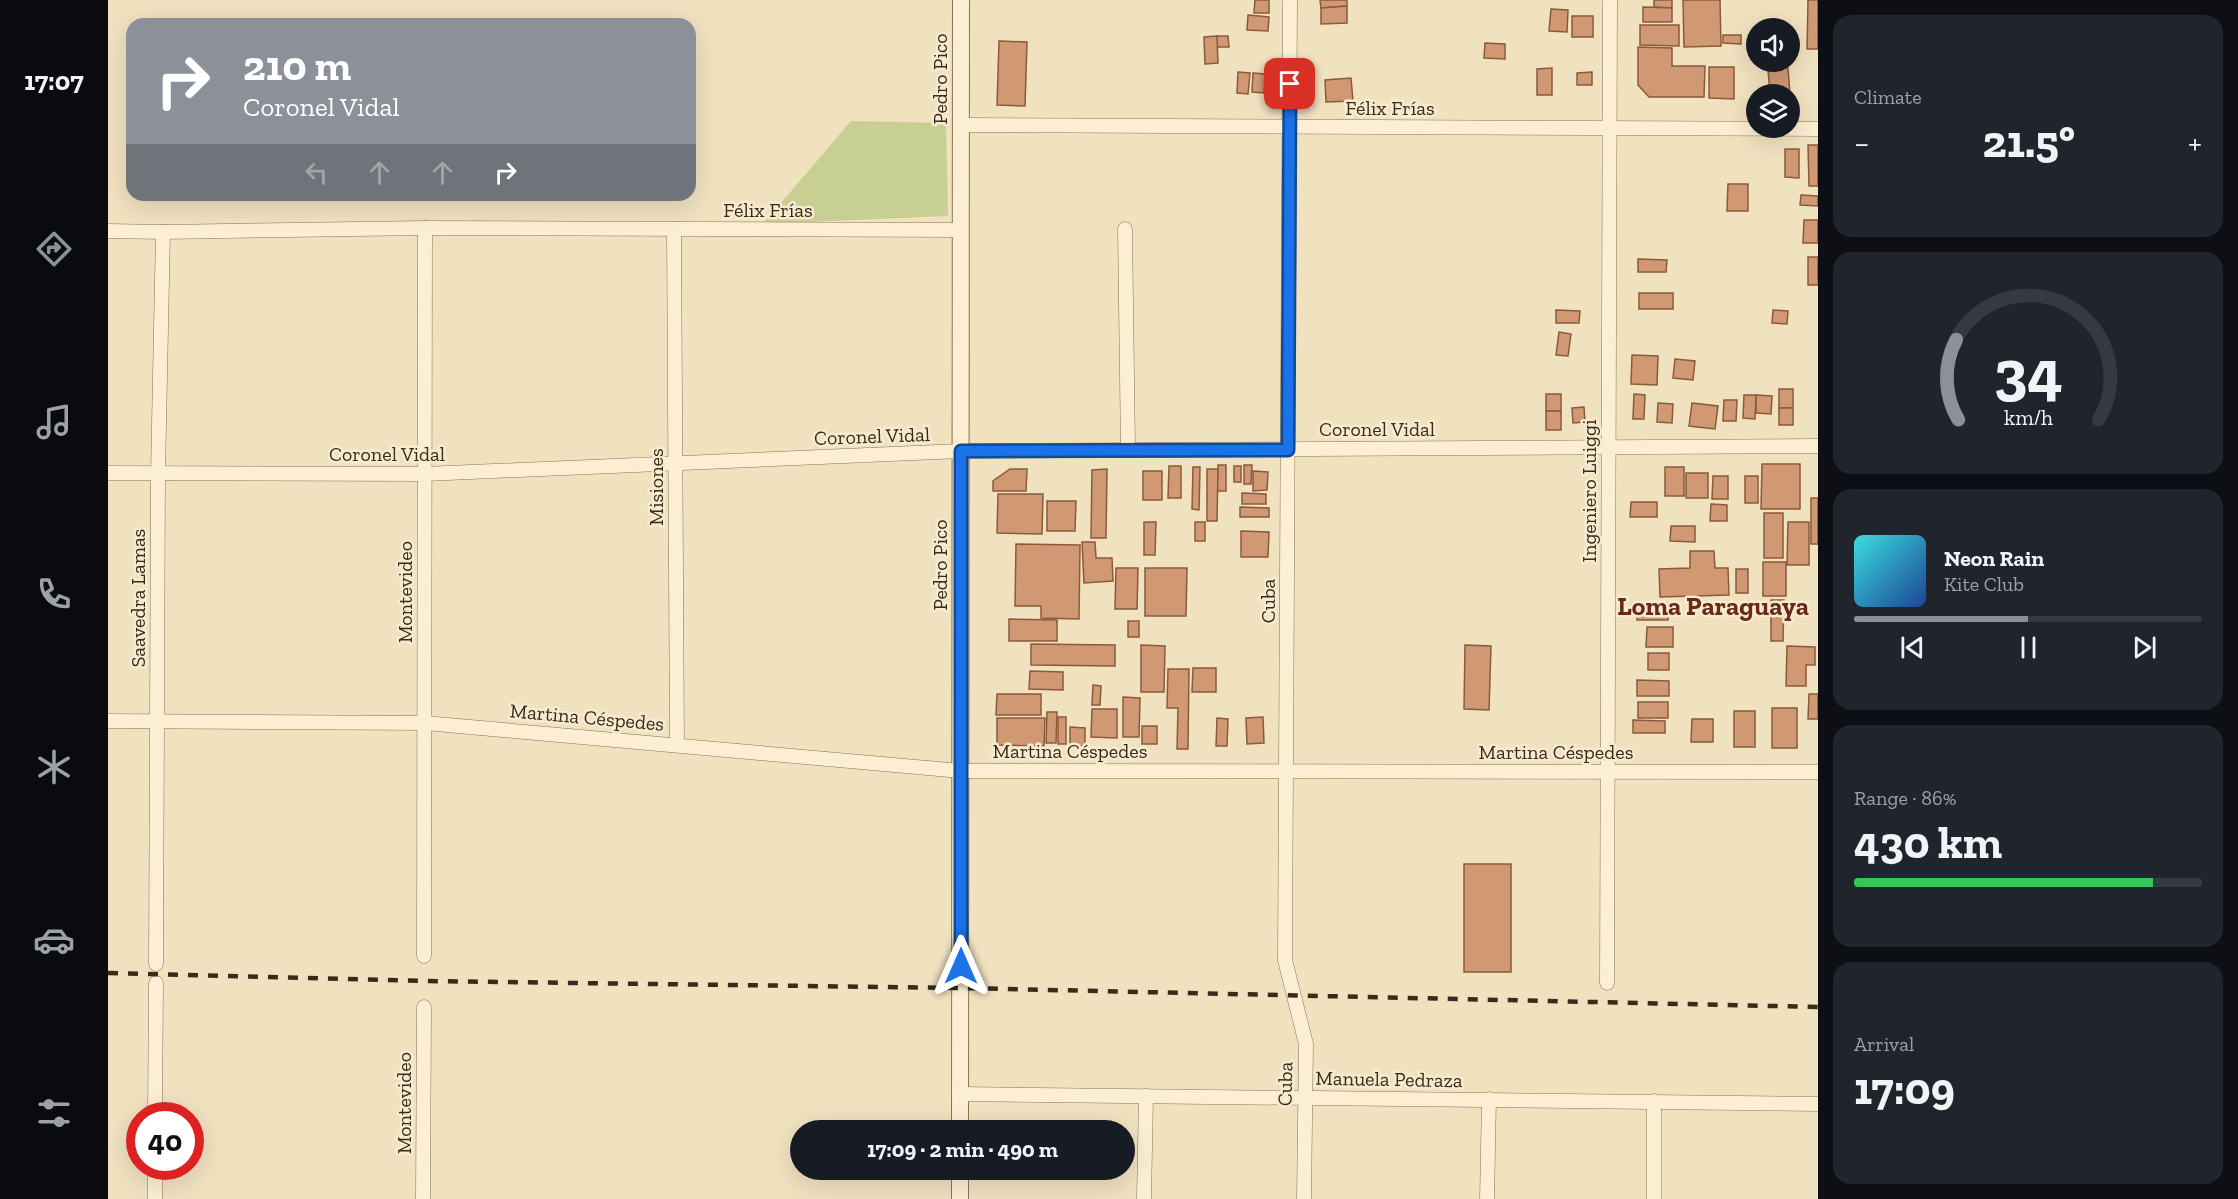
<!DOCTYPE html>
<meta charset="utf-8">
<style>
:root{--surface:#171b24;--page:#20242c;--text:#f1f3f6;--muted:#9ea1a6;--line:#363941;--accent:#8c9099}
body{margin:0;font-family:"Zilla Slab",serif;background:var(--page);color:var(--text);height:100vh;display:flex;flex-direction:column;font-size:22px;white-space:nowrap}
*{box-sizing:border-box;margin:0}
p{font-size:20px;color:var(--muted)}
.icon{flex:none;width:33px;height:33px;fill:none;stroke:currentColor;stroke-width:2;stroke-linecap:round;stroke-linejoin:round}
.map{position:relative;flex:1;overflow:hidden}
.side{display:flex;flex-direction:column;gap:15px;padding:15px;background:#0d0f14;width:420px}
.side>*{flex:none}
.hud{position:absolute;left:18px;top:18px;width:570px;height:183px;border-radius:18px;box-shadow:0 6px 24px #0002;background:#8c9099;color:#fff;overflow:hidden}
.fabs{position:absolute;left:1638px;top:18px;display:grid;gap:12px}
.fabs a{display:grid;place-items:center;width:54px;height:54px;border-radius:50%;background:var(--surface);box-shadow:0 6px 24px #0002;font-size:30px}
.speed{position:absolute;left:18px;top:1102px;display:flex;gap:12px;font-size:30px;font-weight:700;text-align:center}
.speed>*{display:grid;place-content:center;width:78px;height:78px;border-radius:50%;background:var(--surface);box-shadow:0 6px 24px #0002;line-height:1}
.speed .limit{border:9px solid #d22;background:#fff;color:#111}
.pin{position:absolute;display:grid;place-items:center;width:51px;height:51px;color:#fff;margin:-26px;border-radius:12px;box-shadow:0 3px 9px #0006}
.me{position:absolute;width:66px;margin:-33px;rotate:0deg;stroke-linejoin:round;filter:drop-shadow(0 0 4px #0008)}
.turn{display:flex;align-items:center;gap:21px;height:126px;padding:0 18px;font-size:27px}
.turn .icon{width:78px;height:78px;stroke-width:2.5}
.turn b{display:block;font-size:42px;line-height:51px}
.lanes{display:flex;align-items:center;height:57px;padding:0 18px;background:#0003;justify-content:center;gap:30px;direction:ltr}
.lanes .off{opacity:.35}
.big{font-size:45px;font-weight:700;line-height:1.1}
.side .widget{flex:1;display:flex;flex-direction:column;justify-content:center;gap:9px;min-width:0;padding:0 21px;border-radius:18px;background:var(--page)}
.side .dial{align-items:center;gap:0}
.dial svg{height:156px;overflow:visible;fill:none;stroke:var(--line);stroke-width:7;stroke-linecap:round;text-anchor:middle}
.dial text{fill:var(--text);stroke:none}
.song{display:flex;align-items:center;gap:18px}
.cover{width:72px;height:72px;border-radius:9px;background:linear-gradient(135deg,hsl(180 70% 55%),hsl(220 70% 35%))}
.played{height:6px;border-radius:3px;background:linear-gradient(90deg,var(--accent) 50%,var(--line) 50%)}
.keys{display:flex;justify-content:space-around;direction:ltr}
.heat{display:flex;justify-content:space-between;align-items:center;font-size:33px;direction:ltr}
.charge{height:9px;border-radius:4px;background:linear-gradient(90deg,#34c759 86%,var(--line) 0)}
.trip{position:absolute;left:682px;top:1120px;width:345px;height:60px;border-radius:30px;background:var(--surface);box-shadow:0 6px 24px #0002;font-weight:700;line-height:60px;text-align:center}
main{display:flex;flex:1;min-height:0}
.menu{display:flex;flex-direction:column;width:108px;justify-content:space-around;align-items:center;background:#090b0e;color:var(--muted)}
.menu .icon{width:42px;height:42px}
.menu .active{color:var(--accent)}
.menu b{font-size:27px;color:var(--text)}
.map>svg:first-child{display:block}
.green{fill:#c8cf93}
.building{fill:#d19973;stroke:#8a5a3b;stroke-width:1.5}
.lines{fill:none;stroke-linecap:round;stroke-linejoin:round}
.minor-casing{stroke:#8a7256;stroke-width:15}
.tertiary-casing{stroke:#8a7256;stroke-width:18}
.minor{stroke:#fbeed3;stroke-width:14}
.tertiary{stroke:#fbeed3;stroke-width:16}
.rail{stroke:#392a1c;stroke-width:4.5;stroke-dasharray:10 10;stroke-linecap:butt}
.route-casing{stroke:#114b97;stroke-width:15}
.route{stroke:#1a73e8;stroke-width:10}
.labels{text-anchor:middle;stroke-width:5;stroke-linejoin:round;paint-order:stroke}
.street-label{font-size:20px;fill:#392a1c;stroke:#f7ebcf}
.district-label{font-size:26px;font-weight:bold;fill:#682919;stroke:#f7ebcf}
</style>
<main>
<nav class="menu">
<b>17:07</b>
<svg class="icon active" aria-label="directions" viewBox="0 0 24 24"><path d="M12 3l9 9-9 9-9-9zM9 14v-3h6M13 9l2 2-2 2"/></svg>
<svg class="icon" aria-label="music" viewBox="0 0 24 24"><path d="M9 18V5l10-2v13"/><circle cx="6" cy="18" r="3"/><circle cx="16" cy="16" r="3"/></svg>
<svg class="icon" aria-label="phone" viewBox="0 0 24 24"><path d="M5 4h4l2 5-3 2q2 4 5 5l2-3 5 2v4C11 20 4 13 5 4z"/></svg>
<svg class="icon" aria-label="climate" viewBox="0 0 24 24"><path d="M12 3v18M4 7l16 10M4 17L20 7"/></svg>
<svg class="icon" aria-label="car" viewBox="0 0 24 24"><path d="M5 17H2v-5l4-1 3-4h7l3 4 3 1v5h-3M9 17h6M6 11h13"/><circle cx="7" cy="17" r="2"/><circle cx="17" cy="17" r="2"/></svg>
<svg class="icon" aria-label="filters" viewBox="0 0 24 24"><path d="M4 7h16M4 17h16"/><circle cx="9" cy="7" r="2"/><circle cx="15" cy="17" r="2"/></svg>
</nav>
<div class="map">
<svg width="1710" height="1199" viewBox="0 0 1710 1199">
<rect width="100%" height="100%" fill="#f0e1bf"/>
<!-- green -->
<path class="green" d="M 743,121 L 838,123 L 840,216 L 655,224 Z"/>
<!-- building -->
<g class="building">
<path d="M 1147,0 L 1161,0 L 1161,13 L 1146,13 Z"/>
<path d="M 1212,0 L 1239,0 L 1239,6 L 1213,8 Z"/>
<path d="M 1546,0 L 1564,0 L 1564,8 L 1546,7 Z"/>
<path d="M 1575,0 L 1612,0 L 1613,46 L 1576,47 Z"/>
<path d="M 1700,0 L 1710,0 L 1710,49 L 1699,49 Z"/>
<path d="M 1239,6 L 1239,23 L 1213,24 L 1213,8 Z"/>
<path d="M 1535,7 L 1564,8 L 1564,22 L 1535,22 Z"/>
<path d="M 1443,9 L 1460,10 L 1459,32 L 1441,31 Z"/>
<path d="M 1140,15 L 1161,17 L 1160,31 L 1139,30 Z"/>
<rect x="1464" y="16" width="21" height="21"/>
<path d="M 1532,25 L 1571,25 L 1571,46 L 1532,45 Z"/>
<path d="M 1615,35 L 1633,35 L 1633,44 L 1615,43 Z"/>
<path d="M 1109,36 L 1120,36 L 1121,47 L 1109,47 Z"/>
<path d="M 1109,36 L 1110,63 L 1097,64 L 1096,37 Z"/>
<path d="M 891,41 L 919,42 L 917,106 L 889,105 Z"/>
<path d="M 1377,43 L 1397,44 L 1397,59 L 1376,58 Z"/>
<path d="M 1530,47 L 1564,48 L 1564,66 L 1597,66 L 1596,97 L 1541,97 L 1530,85 Z"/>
<path d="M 1601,67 L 1626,67 L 1626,99 L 1601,98 Z"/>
<path d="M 1444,68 L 1444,95 L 1429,95 L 1429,69 Z"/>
<path d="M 1680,68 L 1682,94 L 1662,94 L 1660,69 Z"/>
<path d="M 1130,72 L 1142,73 L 1140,94 L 1129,93 Z"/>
<path d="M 1484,72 L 1484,85 L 1469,85 L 1469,73 Z"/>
<path d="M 1145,73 L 1157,74 L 1156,93 L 1144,92 Z"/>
<path d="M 1243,78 L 1245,101 L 1218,102 L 1217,80 Z"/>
<path d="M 1700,145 L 1710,145 L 1710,186 L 1701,186 Z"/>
<path d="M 1677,149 L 1691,149 L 1691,178 L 1677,177 Z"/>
<path d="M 1620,184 L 1640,184 L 1640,211 L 1619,211 Z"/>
<path d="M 1693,195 L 1710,196 L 1710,206 L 1692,205 Z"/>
<path d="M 1696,220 L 1710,220 L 1710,243 L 1695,243 Z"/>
<rect x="1700" y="257" width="10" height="28"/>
<path d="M 1530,259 L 1559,260 L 1558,272 L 1530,272 Z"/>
<rect x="1531" y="293" width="34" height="16"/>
<path d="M 1448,310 L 1472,311 L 1471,323 L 1448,323 Z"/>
<path d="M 1665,310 L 1680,311 L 1679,324 L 1664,323 Z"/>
<path d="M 1451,332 L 1463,334 L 1460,356 L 1448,355 Z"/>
<path d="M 1524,355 L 1550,356 L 1549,385 L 1523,384 Z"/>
<path d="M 1567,359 L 1587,361 L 1585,380 L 1565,378 Z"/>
<rect x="1671" y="389" width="14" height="19"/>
<rect x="1438" y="394" width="15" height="17"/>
<path d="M 1526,394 L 1537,395 L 1536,419 L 1525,419 Z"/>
<path d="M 1636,395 L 1648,395 L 1647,419 L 1635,418 Z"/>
<path d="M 1648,395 L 1664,396 L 1663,414 L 1648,413 Z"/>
<path d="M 1616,400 L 1629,400 L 1628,421 L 1615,421 Z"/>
<path d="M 1550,403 L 1565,404 L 1564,423 L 1549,422 Z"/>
<path d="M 1584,403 L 1610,406 L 1607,429 L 1581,426 Z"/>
<path d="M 1476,407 L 1477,422 L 1465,423 L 1464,408 Z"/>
<rect x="1671" y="408" width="14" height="17"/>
<rect x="1438" y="411" width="15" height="19"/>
<path d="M 1654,464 L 1692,464 L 1692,509 L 1653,509 Z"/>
<path d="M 1110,465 L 1118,465 L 1118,491 L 1109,491 Z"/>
<path d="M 1136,465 L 1144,465 L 1143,484 L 1136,484 Z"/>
<path d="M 1061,466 L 1073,466 L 1073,498 L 1060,498 Z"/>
<rect x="1126" y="466" width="7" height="16"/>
<path d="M 1085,467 L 1092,467 L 1091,510 L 1084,509 Z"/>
<rect x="1557" y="467" width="19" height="29"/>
<path d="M 902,469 L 919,469 L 918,491 L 885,491 L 885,481 Z"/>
<path d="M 999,469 L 998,538 L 983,538 L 984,470 Z"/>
<path d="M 1099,469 L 1110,469 L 1109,521 L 1099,521 Z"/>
<rect x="1035" y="471" width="19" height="29"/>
<path d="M 1145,471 L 1160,472 L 1159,490 L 1145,491 Z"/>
<rect x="1578" y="473" width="22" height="25"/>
<path d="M 1605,476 L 1620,476 L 1620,499 L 1604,499 Z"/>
<rect x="1637" y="476" width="13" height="27"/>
<path d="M 1134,493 L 1158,494 L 1158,504 L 1134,504 Z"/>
<path d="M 890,494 L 935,494 L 934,534 L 889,533 Z"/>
<rect x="1703" y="498" width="7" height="46"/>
<path d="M 939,501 L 968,501 L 967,531 L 939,531 Z"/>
<path d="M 1523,502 L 1549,502 L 1549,517 L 1522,517 Z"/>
<path d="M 1603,504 L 1619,505 L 1619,521 L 1602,521 Z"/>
<path d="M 1132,507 L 1161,508 L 1161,517 L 1132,517 Z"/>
<rect x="1656" y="513" width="19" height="45"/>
<path d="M 1036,522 L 1048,522 L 1047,555 L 1036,555 Z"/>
<rect x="1087" y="522" width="10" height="19"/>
<path d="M 1680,522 L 1701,522 L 1701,565 L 1679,565 Z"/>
<path d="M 1563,526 L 1587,526 L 1587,542 L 1562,541 Z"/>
<path d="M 1133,531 L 1161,532 L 1160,557 L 1133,557 Z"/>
<path d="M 974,542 L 987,542 L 988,558 L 1004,558 L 1005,581 L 976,583 Z"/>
<path d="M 908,544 L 972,545 L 971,619 L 933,618 L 933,606 L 907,606 Z"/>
<path d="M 1582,551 L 1606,551 L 1607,568 L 1620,568 L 1621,595 L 1552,597 L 1551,569 L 1582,568 Z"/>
<rect x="1655" y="562" width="23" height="34"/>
<path d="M 1008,568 L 1030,568 L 1029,609 L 1007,609 Z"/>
<path d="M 1037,568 L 1079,568 L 1078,616 L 1037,616 Z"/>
<rect x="1628" y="569" width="12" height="24"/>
<path d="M 1663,600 L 1676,600 L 1675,641 L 1663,641 Z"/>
<path d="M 1530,603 L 1561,603 L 1560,620 L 1529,620 Z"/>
<path d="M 901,619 L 949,620 L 949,641 L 901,641 Z"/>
<rect x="1020" y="621" width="11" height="16"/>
<path d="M 1539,627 L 1565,627 L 1565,647 L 1538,647 Z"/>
<path d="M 923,644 L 1007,645 L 1007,666 L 923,665 Z"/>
<path d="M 1033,645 L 1057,646 L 1056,692 L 1033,692 Z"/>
<path d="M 1357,645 L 1383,646 L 1381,710 L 1356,709 Z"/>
<path d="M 1679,646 L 1707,647 L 1707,665 L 1698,665 L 1698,686 L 1678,686 Z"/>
<rect x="1540" y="653" width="21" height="17"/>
<path d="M 1085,668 L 1108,668 L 1108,692 L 1084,692 Z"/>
<path d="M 1060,669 L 1081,669 L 1080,749 L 1069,749 L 1070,708 L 1059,708 Z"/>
<path d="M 922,671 L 955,672 L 955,690 L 921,689 Z"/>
<path d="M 1529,680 L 1561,681 L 1561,696 L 1529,696 Z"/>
<path d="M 985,685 L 993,686 L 992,705 L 984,705 Z"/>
<path d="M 889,694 L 933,694 L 933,715 L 888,715 Z"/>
<path d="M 1701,694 L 1710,694 L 1710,719 L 1700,719 Z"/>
<path d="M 1015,697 L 1032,698 L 1031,737 L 1015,737 Z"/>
<rect x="1530" y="702" width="30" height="16"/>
<rect x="1664" y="708" width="25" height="40"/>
<path d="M 984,709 L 1009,709 L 1009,738 L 983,737 Z"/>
<rect x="1626" y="711" width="21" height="36"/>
<path d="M 939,712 L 949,712 L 948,743 L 938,743 Z"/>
<rect x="950" y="717" width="8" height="27"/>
<path d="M 1155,717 L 1156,743 L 1139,744 L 1138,718 Z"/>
<path d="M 889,718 L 937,718 L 936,746 L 889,745 Z"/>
<path d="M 1109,718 L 1120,719 L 1119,746 L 1108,746 Z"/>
<path d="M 1584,719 L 1605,719 L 1605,742 L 1583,742 Z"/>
<path d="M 1525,720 L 1557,721 L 1557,733 L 1525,733 Z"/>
<rect x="1034" y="726" width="15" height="18"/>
<path d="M 962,727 L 977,728 L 977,746 L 962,745 Z"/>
<rect x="1356" y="864" width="47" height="108"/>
</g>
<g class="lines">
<!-- minor casing -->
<g class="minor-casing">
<g id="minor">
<path d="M 1182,0 L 1177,960 L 1198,1044 L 1196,1199"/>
<path d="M 853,125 L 1710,129"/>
<path d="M 566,229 L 569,744"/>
<path d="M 1017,229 L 1020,450"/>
<path d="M 0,231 L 55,232 L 317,228 L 852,230"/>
<path d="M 0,473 L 317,474 L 853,451 L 1710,446"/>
<path d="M 0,721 L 317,723 L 853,771 L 1710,772"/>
<path d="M 316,956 L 317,228"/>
<path d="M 48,964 L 50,473 L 55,232"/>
<path d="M 1499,983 L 1502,0"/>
<path d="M 853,1094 L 1710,1104"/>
<path d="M 47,1116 L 48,983"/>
<path d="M 47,1199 L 47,1167"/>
<path d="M 315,1199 L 316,1007"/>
<path d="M 1036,1199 L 1038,1096"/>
<path d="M 1379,1199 L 1381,1099"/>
<path d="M 1546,1199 L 1546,1101"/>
</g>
</g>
<!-- tertiary casing -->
<g class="tertiary-casing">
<g id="tertiary">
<path d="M 852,1131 L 853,0"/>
<path d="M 852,1199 L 852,1170"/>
</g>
</g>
<!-- minor -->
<use href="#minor" class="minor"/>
<!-- tertiary -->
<use href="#tertiary" class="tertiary"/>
<!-- rail -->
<path class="rail" d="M 0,973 L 316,981 L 853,988 L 1710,1007"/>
</g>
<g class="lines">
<!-- route casing -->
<g class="route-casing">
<path id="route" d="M 853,966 L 853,451 L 1180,450 L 1182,84"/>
</g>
<!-- route -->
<use href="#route" class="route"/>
</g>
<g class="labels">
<!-- street labels -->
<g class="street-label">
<text transform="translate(832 79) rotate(-90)" y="7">Pedro Pico</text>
<text x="1282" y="115">Félix Frías</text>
<text x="660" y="217">Félix Frías</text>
<text x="1269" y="436">Coronel Vidal</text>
<text transform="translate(764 436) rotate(-2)" y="7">Coronel Vidal</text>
<text x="279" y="461">Coronel Vidal</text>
<text transform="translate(548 487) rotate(-90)" y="7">Misiones</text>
<text transform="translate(1481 491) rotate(-90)" y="7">Ingeniero Luiggi</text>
<text transform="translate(832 565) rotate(-90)" y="7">Pedro Pico</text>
<text transform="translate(297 592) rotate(-90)" y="7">Montevideo</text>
<text transform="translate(30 598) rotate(-90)" y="7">Saavedra Lamas</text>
<text transform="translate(1160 601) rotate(-90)" y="7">Cuba</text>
<text transform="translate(479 717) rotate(5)" y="7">Martina Céspedes</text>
<text x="962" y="758">Martina Céspedes</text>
<text x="1448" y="759">Martina Céspedes</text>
<text transform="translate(1281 1079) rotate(1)" y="7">Manuela Pedraza</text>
<text transform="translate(1177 1084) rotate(-89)" y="7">Cuba</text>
<text transform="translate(296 1103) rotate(-90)" y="7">Montevideo</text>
</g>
<!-- district labels -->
<g class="district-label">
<text x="1605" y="615">Loma Paraguaya</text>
</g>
</g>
</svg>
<div class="fabs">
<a><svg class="icon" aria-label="sound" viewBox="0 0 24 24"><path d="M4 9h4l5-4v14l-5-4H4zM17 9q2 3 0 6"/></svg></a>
<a><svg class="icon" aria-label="layers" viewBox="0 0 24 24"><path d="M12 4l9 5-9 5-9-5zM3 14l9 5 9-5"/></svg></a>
</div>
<div class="speed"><div class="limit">40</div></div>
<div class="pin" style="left:1182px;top:84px;background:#d93025"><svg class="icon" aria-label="arrive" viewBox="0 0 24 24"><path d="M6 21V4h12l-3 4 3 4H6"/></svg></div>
<svg class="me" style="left:853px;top:966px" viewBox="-20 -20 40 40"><path d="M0-17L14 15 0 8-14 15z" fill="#1a73e8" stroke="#fff" stroke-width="4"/></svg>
<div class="trip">17:09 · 2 min · 490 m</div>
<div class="hud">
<div class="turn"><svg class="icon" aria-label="right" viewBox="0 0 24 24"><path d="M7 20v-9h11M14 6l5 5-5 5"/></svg><div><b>210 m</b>Coronel Vidal</div></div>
<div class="lanes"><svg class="icon off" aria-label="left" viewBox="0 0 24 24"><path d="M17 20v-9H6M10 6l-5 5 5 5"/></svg><svg class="icon off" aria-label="ahead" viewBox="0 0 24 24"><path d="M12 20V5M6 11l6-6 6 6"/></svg><svg class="icon off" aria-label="ahead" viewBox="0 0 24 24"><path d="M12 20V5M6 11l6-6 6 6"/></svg><svg class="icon" aria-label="right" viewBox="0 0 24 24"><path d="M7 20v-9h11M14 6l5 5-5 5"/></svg></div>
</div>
</div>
<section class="side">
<div class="widget"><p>Climate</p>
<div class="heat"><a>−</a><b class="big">21.5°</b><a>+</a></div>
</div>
<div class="widget dial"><svg viewBox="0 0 100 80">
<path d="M14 69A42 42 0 1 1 86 69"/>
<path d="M14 69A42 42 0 0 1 13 28" stroke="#8c9099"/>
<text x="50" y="56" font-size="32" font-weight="700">34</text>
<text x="50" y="72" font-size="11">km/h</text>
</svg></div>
<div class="widget">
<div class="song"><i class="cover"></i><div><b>Neon Rain</b><p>Kite Club</p></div></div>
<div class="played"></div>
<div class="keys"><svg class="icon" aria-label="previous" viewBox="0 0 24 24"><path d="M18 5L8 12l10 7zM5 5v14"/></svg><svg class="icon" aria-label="pause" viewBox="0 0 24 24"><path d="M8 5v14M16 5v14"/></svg><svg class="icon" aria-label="next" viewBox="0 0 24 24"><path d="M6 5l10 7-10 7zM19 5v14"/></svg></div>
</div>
<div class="widget"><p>Range · 86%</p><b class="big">430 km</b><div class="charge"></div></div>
<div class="widget"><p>Arrival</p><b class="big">17:09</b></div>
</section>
</main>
